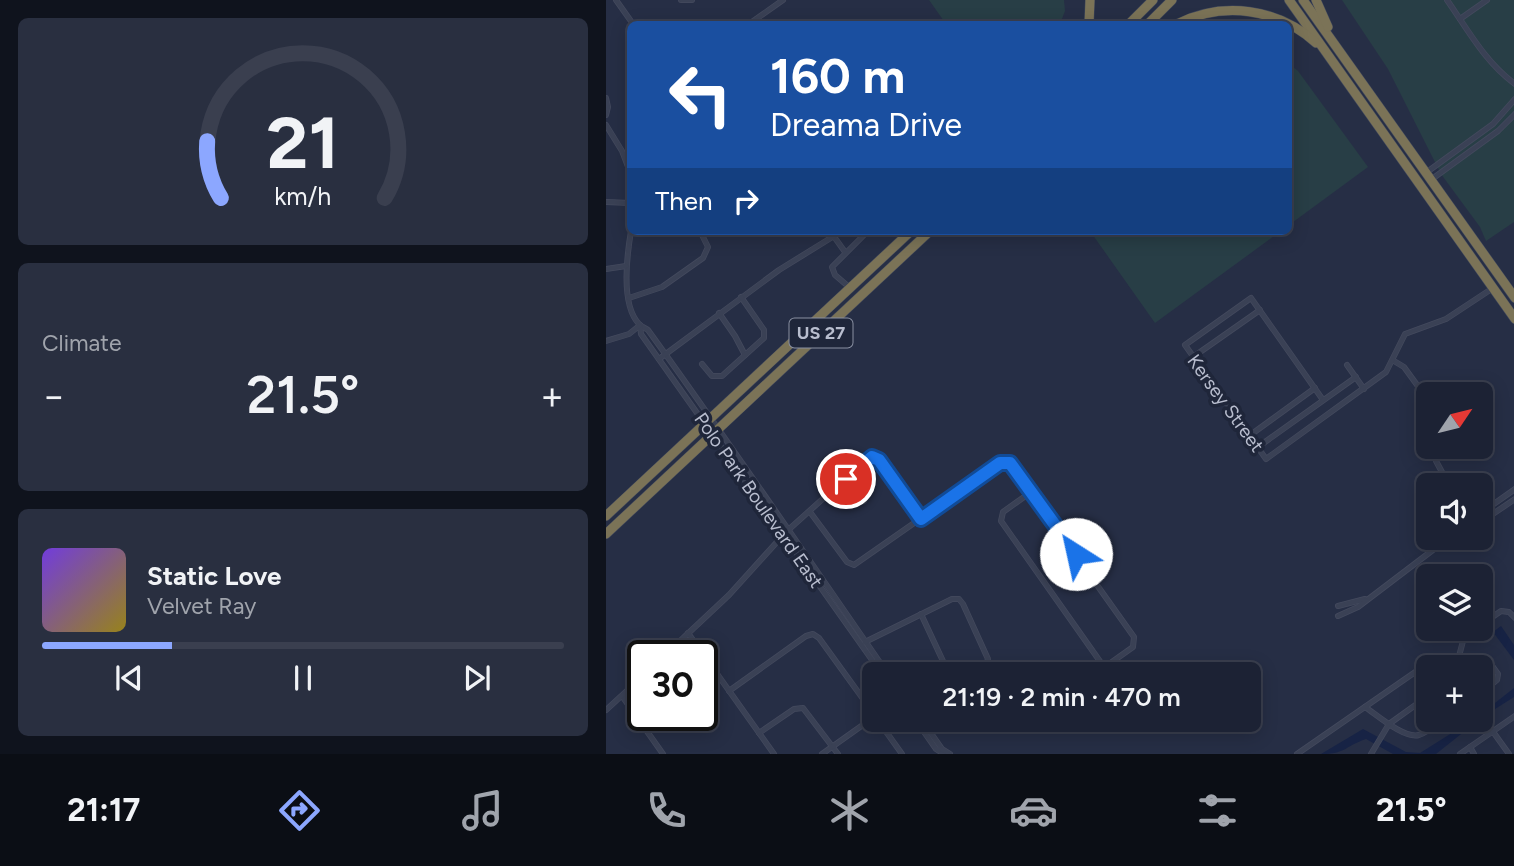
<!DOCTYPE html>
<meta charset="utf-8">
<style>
:root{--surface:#1c2234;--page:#292f40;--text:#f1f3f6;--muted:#a0a4ac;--line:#3a3f4f;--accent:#8ca7ff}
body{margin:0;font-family:Figtree,sans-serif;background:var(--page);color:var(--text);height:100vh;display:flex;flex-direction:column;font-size:26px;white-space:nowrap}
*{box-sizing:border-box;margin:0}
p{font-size:23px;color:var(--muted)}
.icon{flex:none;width:38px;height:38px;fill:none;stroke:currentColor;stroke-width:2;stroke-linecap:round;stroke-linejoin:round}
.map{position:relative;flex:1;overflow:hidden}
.side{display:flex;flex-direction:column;gap:18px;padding:18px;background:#0f131d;width:606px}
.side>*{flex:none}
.hud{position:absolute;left:21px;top:21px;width:665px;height:214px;border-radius:10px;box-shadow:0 4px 18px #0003,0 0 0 2px var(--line);background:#1a4fa0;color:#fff;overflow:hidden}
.needle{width:46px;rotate:55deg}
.fabs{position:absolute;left:810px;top:382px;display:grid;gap:14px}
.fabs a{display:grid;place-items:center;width:77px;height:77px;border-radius:10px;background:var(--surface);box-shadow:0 4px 18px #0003,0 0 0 2px var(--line);font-size:35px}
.speed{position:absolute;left:21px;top:640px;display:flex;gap:14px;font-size:35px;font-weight:700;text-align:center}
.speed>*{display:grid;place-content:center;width:91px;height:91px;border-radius:50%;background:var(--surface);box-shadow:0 4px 18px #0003,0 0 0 2px var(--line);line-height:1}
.speed .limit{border:4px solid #111;border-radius:10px;background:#fff;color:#111}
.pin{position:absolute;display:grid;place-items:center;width:60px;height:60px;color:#fff;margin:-30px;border:4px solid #fff;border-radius:50%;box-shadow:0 2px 7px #0007}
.me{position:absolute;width:77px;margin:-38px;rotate:325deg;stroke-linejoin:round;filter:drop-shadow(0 0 5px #0008)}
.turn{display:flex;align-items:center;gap:24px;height:147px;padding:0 28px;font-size:32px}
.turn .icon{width:91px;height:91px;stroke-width:2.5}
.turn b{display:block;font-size:49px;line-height:60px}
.then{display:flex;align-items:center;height:66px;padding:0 28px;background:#0003;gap:14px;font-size:26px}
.big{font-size:52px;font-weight:600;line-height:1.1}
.side .tile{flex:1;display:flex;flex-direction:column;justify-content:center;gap:10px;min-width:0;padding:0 24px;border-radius:10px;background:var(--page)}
.side .dial{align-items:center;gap:0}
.dial svg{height:182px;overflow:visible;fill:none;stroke:var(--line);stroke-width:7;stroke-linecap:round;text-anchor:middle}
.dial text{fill:var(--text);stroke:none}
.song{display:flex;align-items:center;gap:21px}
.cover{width:84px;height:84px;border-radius:10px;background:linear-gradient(135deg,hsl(260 70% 55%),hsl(50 70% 35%))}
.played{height:7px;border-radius:4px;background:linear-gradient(90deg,var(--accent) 25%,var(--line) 25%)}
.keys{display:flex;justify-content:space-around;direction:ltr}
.heat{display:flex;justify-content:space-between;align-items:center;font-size:38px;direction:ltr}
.trip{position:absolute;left:256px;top:662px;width:399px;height:70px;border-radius:10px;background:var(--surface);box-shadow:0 4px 18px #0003,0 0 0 2px var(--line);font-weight:600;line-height:70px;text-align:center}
.tabs{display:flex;height:112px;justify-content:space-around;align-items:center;background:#0b0e15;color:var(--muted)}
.tabs .icon{width:49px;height:49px}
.tabs .current{color:var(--accent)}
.tabs b{font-size:32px;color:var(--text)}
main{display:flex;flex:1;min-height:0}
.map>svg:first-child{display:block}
.green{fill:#283e46}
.water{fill:#172345}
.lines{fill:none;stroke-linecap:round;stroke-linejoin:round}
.street-casing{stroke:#444a5e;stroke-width:6}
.highway-casing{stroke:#42495c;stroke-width:10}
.street{stroke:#3a4155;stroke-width:4.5}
.highway{stroke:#7b7357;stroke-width:9}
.route-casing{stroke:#114b97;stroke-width:18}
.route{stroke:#1a73e8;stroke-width:12}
.labels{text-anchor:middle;stroke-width:7;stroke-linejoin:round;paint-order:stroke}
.shield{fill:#1f263a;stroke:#8a90a2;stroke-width:2}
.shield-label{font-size:18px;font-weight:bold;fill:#b8bdce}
.street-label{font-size:19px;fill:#b8bdce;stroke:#1f263a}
</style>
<main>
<section class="side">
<div class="tile dial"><svg viewBox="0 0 100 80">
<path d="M14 69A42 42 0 1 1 86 69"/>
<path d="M14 69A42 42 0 0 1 8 44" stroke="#8ca7ff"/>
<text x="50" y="56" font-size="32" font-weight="700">21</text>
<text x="50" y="72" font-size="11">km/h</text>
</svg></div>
<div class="tile"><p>Climate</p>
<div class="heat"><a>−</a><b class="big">21.5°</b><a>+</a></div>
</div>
<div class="tile">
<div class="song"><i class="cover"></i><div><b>Static Love</b><p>Velvet Ray</p></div></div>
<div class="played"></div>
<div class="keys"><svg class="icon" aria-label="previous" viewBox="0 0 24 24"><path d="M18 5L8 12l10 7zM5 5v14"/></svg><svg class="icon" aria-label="pause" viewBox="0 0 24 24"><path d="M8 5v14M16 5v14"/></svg><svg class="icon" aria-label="next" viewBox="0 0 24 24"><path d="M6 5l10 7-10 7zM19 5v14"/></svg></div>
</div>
</section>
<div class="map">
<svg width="909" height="754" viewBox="0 0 909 754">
<rect width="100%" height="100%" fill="#262e45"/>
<!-- green -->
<g class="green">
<path d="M 323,0 L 458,0 L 459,11 L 454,24 L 340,24 Z"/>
<path d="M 736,0 L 908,0 L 908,222 L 880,241 L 874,227 L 835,174 L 782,69 Z"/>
<path d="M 682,63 L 692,71 L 762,167 L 683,225 Z"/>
<path d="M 484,231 L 675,231 L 549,323 Z"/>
</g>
<!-- water -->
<g class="water">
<path d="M 895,626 L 908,645 L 908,660 L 887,632 Z"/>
<path d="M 908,688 L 908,697 L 875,718 L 875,714 Z"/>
<path d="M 868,719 L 874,719 L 830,754 L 787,754 L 760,739 C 739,746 740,754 715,754 L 757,729 L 800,752 L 814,753 Z"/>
</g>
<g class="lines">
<!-- street casing -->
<g class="street-casing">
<g id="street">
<path d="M 10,0 L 27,24"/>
<path d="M 75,0 L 86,0"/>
<path d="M 841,0 C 862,30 879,62 909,84"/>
<path d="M 854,19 L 881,0"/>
<path d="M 143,24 L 177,0"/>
<path d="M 0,98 L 2,107 L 0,115"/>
<path d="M 0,125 L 16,151 L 24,172"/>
<path d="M 821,172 L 887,124 L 909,99"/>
<path d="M 826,179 L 892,131 L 909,114"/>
<path d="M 0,202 L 24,203"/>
<path d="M 25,231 C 21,255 14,304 33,324 C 36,327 39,328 42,330 C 124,443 202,559 282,674"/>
<path d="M 224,231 L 239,252"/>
<path d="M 0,269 L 20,266"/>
<path d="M 243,287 L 229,275 L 226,267 L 262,231"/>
<path d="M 23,298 L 56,287 L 97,258 L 102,247 L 94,231"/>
<path d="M 113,313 L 129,336 L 139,355"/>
<path d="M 34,325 L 35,334 L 276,674"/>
<path d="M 0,341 L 23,334 L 33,326"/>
<path d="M 587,357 L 654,310"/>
<path d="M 53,359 L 173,270 L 228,236"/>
<path d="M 788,361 L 798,367 L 822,400"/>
<path d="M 96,364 L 106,376 L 116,376 L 158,338 L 158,330 L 135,297"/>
<path d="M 741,365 L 758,389"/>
<path d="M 717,400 L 645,298 L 579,345 L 660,459 L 780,372 L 799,334 L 840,319 L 887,288"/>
<path d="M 643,436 L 709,388"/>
<path d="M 842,446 L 835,452 L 830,461 L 843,485"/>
<path d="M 652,447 L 750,377"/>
<path d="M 240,479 L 258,501"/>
<path d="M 425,492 L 397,512 L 395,521 L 498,667"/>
<path d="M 204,512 L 241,562 L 248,565 L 394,463 L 404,463 L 528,637 L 527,647 L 489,674"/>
<path d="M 875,513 L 909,489"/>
<path d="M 875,522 L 909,499"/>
<path d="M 840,543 L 853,537"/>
<path d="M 732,606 L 759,599"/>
<path d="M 315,614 L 343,674"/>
<path d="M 732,616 L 752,607 L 844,537"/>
<path d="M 875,625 L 895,611 L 903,612 L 909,618"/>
<path d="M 82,633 L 168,754"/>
<path d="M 259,642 L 346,599 L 353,599 L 357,604 L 382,659 L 379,667 L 365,674"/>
<path d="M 58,656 L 123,595 L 180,532 L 261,459 L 266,457 L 273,460 L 315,519"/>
<path d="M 852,660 L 857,641 L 871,628"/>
<path d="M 123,691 L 200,636 L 207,634 L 213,638 L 268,714"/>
<path d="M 16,696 L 57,754"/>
<path d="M 759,707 C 771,715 798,739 813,735 C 822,732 830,724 837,719"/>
<path d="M 0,710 L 37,676"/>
<path d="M 875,715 L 903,754"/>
<path d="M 271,719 L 296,754"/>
<path d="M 309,719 L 330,749 L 338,754"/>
<path d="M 315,719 L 336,749 L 344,754"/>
<path d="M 153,733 L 188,709 L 197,708 L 232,754"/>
<path d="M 864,747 L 868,754"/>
<path d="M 216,754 L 268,717"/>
<path d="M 691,754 L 828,659 L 836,658 L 887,667 L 892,674 L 891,680 L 875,693"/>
<path d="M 765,754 L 783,724 L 822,696"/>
<path d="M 854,754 L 909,716"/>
</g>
</g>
<!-- highway casing -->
<g class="highway-casing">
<g id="highway">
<path d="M 683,0 L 909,319"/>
<path d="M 697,0 L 909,298"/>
<path d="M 710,0 L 722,27"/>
<path d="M 483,24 L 484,0"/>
<path d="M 523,24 L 547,0"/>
<path d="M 542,24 L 566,0"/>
<path d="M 571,24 C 617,1 672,8 710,43"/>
<path d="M 0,516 L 305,231"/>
<path d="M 0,534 L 324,231"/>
</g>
</g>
<!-- street -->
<use href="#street" class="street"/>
<!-- highway -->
<use href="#highway" class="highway"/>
</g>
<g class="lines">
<!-- route casing -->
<g class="route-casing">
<path id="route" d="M 240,479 L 266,457 L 273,460 L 315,519 L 394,463 L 404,463 L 470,554"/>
</g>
<!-- route -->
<use href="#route" class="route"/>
</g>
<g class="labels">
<!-- shield labels -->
<rect class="shield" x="183.5" y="318.5" width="63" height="29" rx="5"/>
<g class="shield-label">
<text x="215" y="339">US 27</text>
</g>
<!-- street labels -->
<g class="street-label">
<text transform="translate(620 403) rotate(54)" y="7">Kersey Street</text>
<text transform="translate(153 500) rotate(55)" y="7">Polo Park Boulevard East</text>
</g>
</g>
</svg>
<div class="fabs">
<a><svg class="needle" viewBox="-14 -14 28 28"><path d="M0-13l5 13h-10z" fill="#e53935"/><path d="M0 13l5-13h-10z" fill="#a0a4ac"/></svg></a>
<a><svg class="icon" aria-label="sound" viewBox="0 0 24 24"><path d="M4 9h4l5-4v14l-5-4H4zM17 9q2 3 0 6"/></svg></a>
<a><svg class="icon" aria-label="layers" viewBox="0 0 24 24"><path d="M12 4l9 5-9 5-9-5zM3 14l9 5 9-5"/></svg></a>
<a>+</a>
</div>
<div class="speed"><div class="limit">30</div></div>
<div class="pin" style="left:240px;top:479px;background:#d93025"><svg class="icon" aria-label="arrive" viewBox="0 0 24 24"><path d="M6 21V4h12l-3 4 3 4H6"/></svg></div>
<svg class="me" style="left:470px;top:554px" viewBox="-20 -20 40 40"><circle r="19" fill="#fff"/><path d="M0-13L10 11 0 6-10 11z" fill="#1a73e8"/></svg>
<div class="trip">21:19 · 2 min · 470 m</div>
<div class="hud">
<div class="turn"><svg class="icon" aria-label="left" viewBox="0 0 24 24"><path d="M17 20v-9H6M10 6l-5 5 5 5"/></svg><div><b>160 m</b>Dreama Drive</div></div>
<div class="then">Then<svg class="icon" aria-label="right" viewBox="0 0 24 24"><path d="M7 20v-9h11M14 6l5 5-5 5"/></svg></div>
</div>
</div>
</main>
<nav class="tabs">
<b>21:17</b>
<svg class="icon current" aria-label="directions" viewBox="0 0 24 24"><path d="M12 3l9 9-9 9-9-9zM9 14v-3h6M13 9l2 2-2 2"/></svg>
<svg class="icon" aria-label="music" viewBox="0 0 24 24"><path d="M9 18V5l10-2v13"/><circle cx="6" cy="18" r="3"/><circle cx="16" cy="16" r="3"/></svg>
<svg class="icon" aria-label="phone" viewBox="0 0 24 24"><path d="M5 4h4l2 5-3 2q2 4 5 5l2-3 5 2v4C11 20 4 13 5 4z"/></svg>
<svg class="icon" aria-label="climate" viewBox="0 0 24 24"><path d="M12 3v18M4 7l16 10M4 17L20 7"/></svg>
<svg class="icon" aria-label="car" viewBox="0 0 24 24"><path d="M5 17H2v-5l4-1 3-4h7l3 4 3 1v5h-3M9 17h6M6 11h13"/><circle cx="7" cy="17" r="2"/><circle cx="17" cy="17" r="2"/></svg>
<svg class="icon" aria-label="filters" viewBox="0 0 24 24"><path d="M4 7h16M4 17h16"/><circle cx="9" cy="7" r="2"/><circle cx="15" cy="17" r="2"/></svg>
<b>21.5°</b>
</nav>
